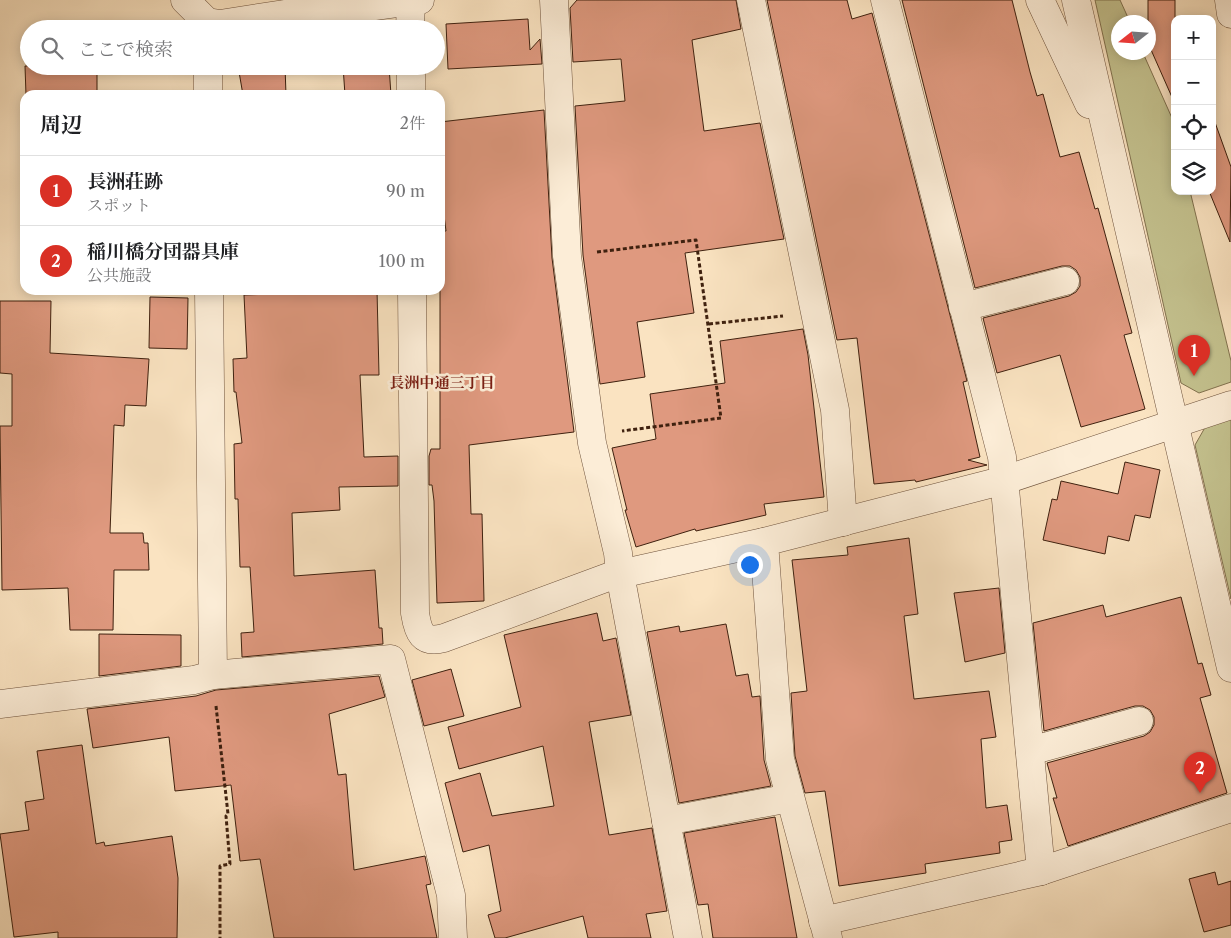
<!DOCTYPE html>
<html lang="ja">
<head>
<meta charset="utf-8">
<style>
	:root { --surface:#fff; --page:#f6f6f6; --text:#202124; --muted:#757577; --line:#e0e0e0; --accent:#d93025 }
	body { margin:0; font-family:"Libre Caslon Text","Noto Serif JP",serif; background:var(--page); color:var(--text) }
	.controls { position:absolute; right:15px; top:15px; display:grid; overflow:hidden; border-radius:10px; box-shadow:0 2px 12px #0003 }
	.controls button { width:45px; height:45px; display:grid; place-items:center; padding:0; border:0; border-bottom:1px solid var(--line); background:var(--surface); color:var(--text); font:25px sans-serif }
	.compass { position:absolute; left:1111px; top:15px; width:45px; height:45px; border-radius:50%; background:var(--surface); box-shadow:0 2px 12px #0003; rotate:253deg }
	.you { position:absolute; left:749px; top:564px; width:18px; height:18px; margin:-12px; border:4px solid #fff; border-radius:50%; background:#1a73e8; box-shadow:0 0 0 8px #1a73e833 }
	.badge { display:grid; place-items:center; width:32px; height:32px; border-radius:50%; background:var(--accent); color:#fff; font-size:16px; font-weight:700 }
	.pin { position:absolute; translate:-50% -41px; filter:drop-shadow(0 1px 2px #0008) }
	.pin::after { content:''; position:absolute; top:26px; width:18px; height:15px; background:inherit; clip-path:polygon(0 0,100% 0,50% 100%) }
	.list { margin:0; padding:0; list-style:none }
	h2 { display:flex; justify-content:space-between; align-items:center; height:65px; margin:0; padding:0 20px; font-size:21px }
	h2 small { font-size:16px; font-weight:400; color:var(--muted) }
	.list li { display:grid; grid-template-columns:32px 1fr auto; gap:15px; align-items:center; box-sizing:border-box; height:70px; padding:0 20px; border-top:1px solid var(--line) }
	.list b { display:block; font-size:19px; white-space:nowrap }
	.list p { margin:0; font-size:16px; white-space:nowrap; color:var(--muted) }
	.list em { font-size:16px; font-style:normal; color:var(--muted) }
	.icon { flex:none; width:28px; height:28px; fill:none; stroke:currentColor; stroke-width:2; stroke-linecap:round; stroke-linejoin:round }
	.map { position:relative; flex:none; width:1231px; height:938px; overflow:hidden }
	.search { position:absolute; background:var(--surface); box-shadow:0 2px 12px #0003; left:20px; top:20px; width:425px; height:55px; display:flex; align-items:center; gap:12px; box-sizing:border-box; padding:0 18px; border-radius:28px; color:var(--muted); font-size:19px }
	.panel { position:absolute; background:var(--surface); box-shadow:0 2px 12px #0003; left:20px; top:90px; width:425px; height:205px; border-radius:15px }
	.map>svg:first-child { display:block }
</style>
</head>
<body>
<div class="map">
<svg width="1231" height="938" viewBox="0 0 1231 938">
	<rect width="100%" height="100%" fill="#fae3c1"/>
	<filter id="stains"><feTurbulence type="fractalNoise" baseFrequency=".004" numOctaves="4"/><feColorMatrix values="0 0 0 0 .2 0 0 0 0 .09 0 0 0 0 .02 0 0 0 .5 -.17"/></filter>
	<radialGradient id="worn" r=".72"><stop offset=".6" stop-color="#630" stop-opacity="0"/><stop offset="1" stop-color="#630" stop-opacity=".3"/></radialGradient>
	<g fill="#c4c28f" stroke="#82724f">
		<polygon points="1095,0 1120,0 1130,22 1118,22 1118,52 1143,53 1172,118 1175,128 1175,191 1190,191 1231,361 1231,382 1199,393 1181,383"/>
		<polygon points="1231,415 1231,599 1195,445 1207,424"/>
	</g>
	<g fill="#df997f" stroke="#3f210f">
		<polygon points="577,0 736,0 741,29 692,40 704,131 760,123 784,239 685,253 694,313 637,322 645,377 600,384 583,255 575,106 625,101 621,59 573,62 570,8"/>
		<polygon points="767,0 847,0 852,19 872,13 967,381 963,382 980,457 968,460 987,465 916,482 915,480 874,484 857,338 837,340"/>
		<polygon points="902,0 1012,0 1030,72 1037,96 1043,94 1060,157 1079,152 1095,209 1098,208 1132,333 1124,335 1145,409 1081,427 1060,355 997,373 983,318 1069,296 1076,292 1080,286 1080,277 1076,270 1070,266 1062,266 975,288"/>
		<polygon points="1148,0 1175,0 1175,104 1148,43 1148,30 1151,29 1148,23"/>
		<polygon points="528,19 530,50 540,39 542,64 448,69 446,24"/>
		<polygon points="25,66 97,66 97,95 26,95"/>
		<polygon points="238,66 285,66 286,95 243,95"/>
		<polygon points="343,66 389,66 391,95 345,95"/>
		<polygon points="544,110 552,258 574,432 469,445 471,514 482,514 484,601 437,603 434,501 432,485 429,485 429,456 431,449 440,449 440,231 446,231 440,184 440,122"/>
		<polygon points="1212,114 1231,167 1230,242 1209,191 1212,191"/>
		<polygon points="329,290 377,290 379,375 360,375 364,457 398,456 398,486 339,487 340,510 292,513 294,576 375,570 379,628 382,628 383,644 242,657 241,633 254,632 250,567 240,567 238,499 235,499 234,444 242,443 236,392 234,392 233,359 247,358 244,295 330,292"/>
		<polygon points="150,297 188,298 187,349 149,348"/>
		<polygon points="0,301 51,301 50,353 149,359 146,406 125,405 124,426 114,425 110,533 143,533 144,543 148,543 149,570 114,570 113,630 70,630 68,588 2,590 0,426 12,426 12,374 0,373"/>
		<polygon points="803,329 808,355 824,497 764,504 766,515 696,531 695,529 636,547 625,510 627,510 612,448 656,439 650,394 725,383 720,341"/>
		<polygon points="1125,462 1160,470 1150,518 1135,515 1129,541 1108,536 1105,554 1043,540 1052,499 1057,500 1061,481 1118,494"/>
		<polygon points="909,538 918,614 904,616 914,699 989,691 996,737 981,739 986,808 1007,805 1012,840 999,842 1000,853 925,864 926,873 839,886 825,791 805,793 795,756 791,693 807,691 792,560 848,555 847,547"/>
		<polygon points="999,588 1005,653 965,662 954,593"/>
		<polygon points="1181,597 1198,664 1202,663 1211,695 1200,698 1227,793 1068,846 1053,798 1057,798 1047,763 1144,736 1150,732 1154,725 1154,717 1150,710 1143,706 1135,706 1044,731 1033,623 1103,605 1106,617"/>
		<polygon points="597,613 603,641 616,638 631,715 589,722 609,835 652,828 667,911 646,914 651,938 588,938 583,916 505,938 495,938 488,915 501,911 489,845 463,852 445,783 480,773 492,816 554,806 543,746 459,769 448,727 521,707 504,635"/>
		<polygon points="726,624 736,676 748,674 752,697 760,696 764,760 771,786 679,803 647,632 679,626 680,632"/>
		<polygon points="99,634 181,635 181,666 99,676"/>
		<polygon points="451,669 464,716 424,726 412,680"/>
		<polygon points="379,676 385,697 329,714 338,775 346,774 354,870 425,856 431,884 426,885 437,938 274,938 260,859 240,861 231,785 175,791 169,737 93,748 87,709 196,696 216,690"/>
		<polygon points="82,745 96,844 104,842 105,846 172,836 178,878 177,938 58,938 58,932 14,937 0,834 29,830 25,802 44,799 37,751"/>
		<polygon points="775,817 797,938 713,938 708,904 698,905 684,833"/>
		<polygon points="1215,872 1218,885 1231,881 1231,925 1204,932 1189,879"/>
	</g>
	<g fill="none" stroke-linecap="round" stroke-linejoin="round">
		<g stroke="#6e523c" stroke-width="29">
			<g id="street">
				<polyline points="185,0 207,22 220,24 324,8 325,13 420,0"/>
				<polyline points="554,0 567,256 592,443 618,553 620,574 688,938"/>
				<polyline points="751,0 835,410 843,522"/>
				<polyline points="885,0 1002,457 1041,871"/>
				<polyline points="1040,0 1089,104"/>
				<polyline points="1076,0 1231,668"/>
				<polyline points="1229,0 1231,14"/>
				<polyline points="410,29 411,1"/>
				<polyline points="208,66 208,95"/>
				<polyline points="411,66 411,95"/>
				<polyline points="209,290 213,675"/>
				<path d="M412,290L415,613C418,632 422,644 444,638L611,576L764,542"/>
				<polyline points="963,307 1065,281"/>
				<polyline points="0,704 194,680 213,675 391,659 451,895 453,938"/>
				<polyline points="1030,751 1139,721"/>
				<polyline points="666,821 790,798"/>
				<polyline points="823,921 1041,871 1231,808"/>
				<polyline points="828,938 780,759 764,542 1005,480 1231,405"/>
			</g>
		</g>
		<g stroke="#3f210f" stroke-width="3" stroke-dasharray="4 2.5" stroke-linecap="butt">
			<polyline points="597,252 696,240 721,418 622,431"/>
			<polyline points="709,324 783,316"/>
			<polyline points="216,706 228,814 226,816 230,864 220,866 220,938"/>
		</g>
		<use href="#street" stroke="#fcedd7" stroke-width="28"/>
	</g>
	<g text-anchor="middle" stroke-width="5" stroke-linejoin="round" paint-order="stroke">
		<g font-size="15" font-weight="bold" fill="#7a1f14" stroke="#fcedd7">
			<text x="442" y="388">長洲中通三丁目</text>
		</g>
	</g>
	<rect width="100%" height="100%" filter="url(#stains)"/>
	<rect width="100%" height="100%" fill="url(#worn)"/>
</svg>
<div class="controls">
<button>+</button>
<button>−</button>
<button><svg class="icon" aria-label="locate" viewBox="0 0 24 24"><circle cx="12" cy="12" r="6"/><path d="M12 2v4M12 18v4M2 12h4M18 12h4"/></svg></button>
<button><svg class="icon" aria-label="layers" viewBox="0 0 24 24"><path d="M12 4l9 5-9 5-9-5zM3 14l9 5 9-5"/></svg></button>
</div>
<svg class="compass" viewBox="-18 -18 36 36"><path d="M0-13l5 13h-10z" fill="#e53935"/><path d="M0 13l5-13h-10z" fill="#757577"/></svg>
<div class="you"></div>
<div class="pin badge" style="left:1194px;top:376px">1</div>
<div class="pin badge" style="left:1200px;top:793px">2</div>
<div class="search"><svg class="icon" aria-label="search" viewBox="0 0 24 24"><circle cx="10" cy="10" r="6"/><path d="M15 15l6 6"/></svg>ここで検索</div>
<section class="panel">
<h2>周辺<small>2件</small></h2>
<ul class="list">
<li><span class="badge">1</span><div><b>長洲荘跡</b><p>スポット</p></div><em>90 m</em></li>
<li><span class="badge">2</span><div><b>稲川橋分団器具庫</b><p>公共施設</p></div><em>100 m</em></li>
</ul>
</section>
</div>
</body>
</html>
